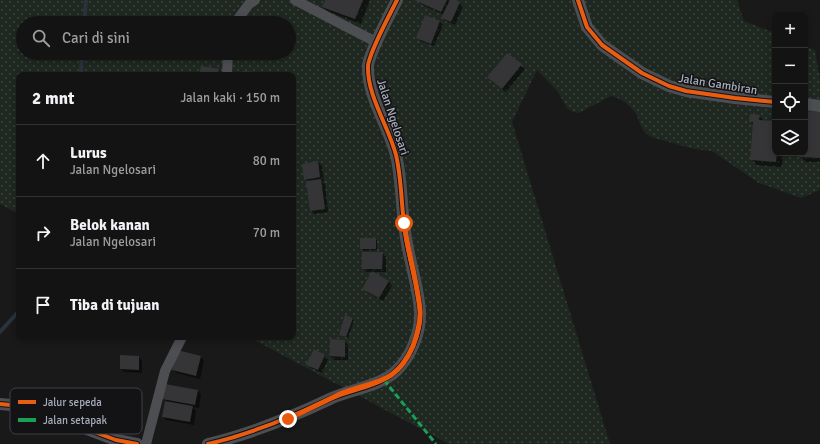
<!DOCTYPE html>
<html lang="id">
<head>
<meta charset="utf-8">
<style>
	:root { --surface:#131313; --page:#202021; --text:#f1f3f6; --muted:#9d9ea0; --line:#323233 }
	body { margin:0; font-family:Signika,sans-serif; background:var(--page); color:var(--text) }
	.controls { position:absolute; right:12px; top:12px; display:grid; overflow:hidden; border-radius:8px; box-shadow:0 2px 6px #0003 }
	.controls button { width:36px; height:36px; display:grid; place-items:center; padding:0; border:0; border-bottom:1px solid var(--line); background:var(--surface); color:var(--text); font:20px sans-serif }
	.stop { position:absolute; width:12px; height:12px; margin:-9px; border:3px solid #ea580c; border-radius:50%; background:#fff }
	.stop.end { background:#ea580c; border-color:#fff; box-shadow:0 1px 4px #0008 }
	.list { margin:0; padding:0; list-style:none }
	h2 { display:flex; justify-content:space-between; align-items:center; height:52px; margin:0; padding:0 16px; font-size:17px }
	h2 small { font-size:13px; font-weight:400; color:var(--muted) }
	.list li { display:grid; grid-template-columns:26px 1fr auto; gap:12px; align-items:center; box-sizing:border-box; height:72px; padding:0 16px; border-top:1px solid var(--line) }
	.list b { display:block; font-size:15px; white-space:nowrap }
	.list p { margin:0; font-size:13px; white-space:nowrap; color:var(--muted) }
	.list em { font-size:13px; font-style:normal; color:var(--muted) }
	.icon { flex:none; width:22px; height:22px; fill:none; stroke:currentColor; stroke-width:2; stroke-linecap:round; stroke-linejoin:round }
	.map { position:relative; flex:none; width:820px; height:444px; overflow:hidden }
	.search { position:absolute; background:var(--surface); box-shadow:0 2px 6px #0003; left:16px; top:16px; width:280px; height:44px; display:flex; align-items:center; gap:10px; box-sizing:border-box; padding:0 14px; border-radius:22px; color:var(--muted); font-size:15px }
	.panel { position:absolute; background:var(--surface); box-shadow:0 2px 6px #0003; left:16px; top:72px; width:280px; height:268px; border-radius:8px }
	.map>svg:first-child { display:block }
</style>
</head>
<body>
<div class="map">
<svg width="820" height="444" viewBox="0 0 820 444">
	<defs>
		<pattern id="grass-dots" width="8" height="8" patternUnits="userSpaceOnUse"><rect width="8" height="8" fill="#1e2720"/><path d="M2 2h.1M6 6h.1" fill="none" stroke="#3c443e" stroke-width="1.8" stroke-linecap="round"/></pattern>
	</defs>
	<rect width="100%" height="100%" fill="#191919"/>
	<path fill="url(#grass-dots)" fill-rule="evenodd" d="M0,0H737L744,21L775,33V153H805V46L815,50L820,79V190L801,198L759,183L712,151L694,149L651,137C643,132 641,127 638,118C633,107 623,99 611,96L579,113L573,112L567,108L558,92L537,70L512,122L610,444H449L249,337H293V75H19V214L0,204ZM23,23H289V53H23Z"/>
	<g fill="#0007">
		<polygon points="326,0 370,0 361,24 329,12 323,7"/>
		<polygon points="418,0 448,0 450,2 451,0 454,0 463,6 455,25 446,21 442,18 444,15 421,4"/>
		<polygon points="439,21 443,25 434,46 421,41 417,37"/>
		<polygon points="507,54 525,69 506,92 492,81"/>
		<polygon points="219,70 222,75 200,75"/>
		<polygon points="805,112 820,113 820,162 806,162 800,156 800,153 805,153"/>
		<polygon points="759,116 764,121 775,122 775,153 789,153 789,154 783,153 782,167 757,165 751,159 754,125 750,121"/>
		<polygon points="318,162 322,166 324,181 321,181 325,184 328,212 314,214 311,210 307,181 305,179"/>
		<polygon points="375,239 377,240 377,250 363,251 361,249"/>
		<polygon points="382,253 386,257 386,272 366,272 363,268"/>
		<polygon points="373,273 389,282 392,286 383,301 367,292 364,288"/>
		<polygon points="352,318 354,320 348,338 342,336 340,334"/>
		<polygon points="345,341 348,345 348,360 334,360 331,356"/>
		<polygon points="314,350 325,356 328,359 322,373 311,368 307,365"/>
		<polygon points="139,357 142,361 142,373 124,372 121,369"/>
		<polygon points="201,357 204,361 200,379 177,373 173,370"/>
		<polygon points="197,390 201,394 199,408 193,407 196,411 194,425 166,420 163,417 166,401 163,399"/>
	</g>
	<g fill="none" stroke-linecap="round" stroke-linejoin="round">
		<g stroke="#2a323c" stroke-width="4">
			<polyline points="84,23 86,0"/>
			<polyline points="81,75 82,53"/>
			<polyline points="0,332 19,311"/>
		</g>
	</g>
	<g fill="#353537">
		<polygon points="325,0 363,0 355,19 322,7"/>
		<polygon points="414,0 447,0 441,12"/>
		<polygon points="450,0 456,0 460,2 451,22 441,18"/>
		<polygon points="425,15 440,21 431,44 416,38"/>
		<polygon points="507,53 522,64 502,89 487,77"/>
		<polygon points="201,66 219,69 218,75 199,75"/>
		<polygon points="243,71 257,72 257,75 243,75"/>
		<polygon points="805,111 820,112 820,158 799,157 799,153 805,153"/>
		<polygon points="750,114 760,115 759,120 775,121 775,153 777,153 776,162 750,160 753,122 749,122"/>
		<polygon points="318,161 320,177 304,180 302,164"/>
		<polygon points="321,179 325,209 310,211 306,181"/>
		<rect x="360" y="238" width="16" height="11"/>
		<polygon points="362,252 383,252 382,269 362,269"/>
		<polygon points="372,271 389,281 379,298 362,289"/>
		<polygon points="345,315 353,318 346,337 339,335"/>
		<polygon points="330,339 345,340 345,357 330,356"/>
		<polygon points="314,349 325,355 318,370 306,365"/>
		<polygon points="177,350 201,356 196,376 172,370"/>
		<polygon points="120,355 139,356 139,370 120,369"/>
		<polygon points="165,384 198,390 195,405 162,399"/>
		<polygon points="165,401 193,406 190,422 162,417"/>
	</g>
	<g fill="none" stroke-linecap="round" stroke-linejoin="round">
		<g stroke="#4c4e52" stroke-width="10">
			<polyline points="295,0 376,42"/>
			<polyline points="235,23 249,4 255,0"/>
			<polyline points="227,75 228,53"/>
			<polyline points="146,444 165,371 182,337"/>
		</g>
		<g stroke="#4c4e52" stroke-width="12">
			<polyline points="578,0 587,27 602,45 642,73 669,86 686,91 735,98 775,102"/>
			<polyline points="805,104 820,106"/>
			<polyline points="0,404 21,406 44,412 92,431 116,440 137,444"/>
			<path d="M208,444C251,434 292,417 332,398C351,390 382,385 396,371C411,357 421,332 420,311C418,284 408,257 405,231C401,206 402,180 396,155C389,127 367,96 368,66C368,63 370,58 371,55C378,36 388,18 397,0"/>
		</g>
		<polyline stroke="#1a9f57" stroke-width="3" stroke-dasharray="6 3" stroke-linecap="butt" points="384,380 436,444"/>
		<g stroke="#131215" stroke-width="6">
			<g id="cycleway">
				<polyline points="578,0 587,27 602,45 642,73 669,86 686,91 735,98 775,102"/>
				<polyline points="0,404 21,406 44,412 92,431 116,440 137,444"/>
				<path d="M208,444C251,434 292,417 332,398C351,390 382,385 396,371C411,357 421,332 420,311C418,284 408,257 405,231C401,206 402,180 396,155C389,127 367,96 368,66C368,63 370,58 371,55C378,36 388,18 397,0"/>
			</g>
		</g>
		<use href="#cycleway" stroke="#e95d12" stroke-width="4"/>
	</g>
	<g fill="none" stroke-linecap="round" stroke-linejoin="round">
		<path stroke="#ea580c" stroke-width="5" d="M288,419C305,411 323,402 340,394C375,380 396,385 413,346C417,335 421,322 420,310C417,281 408,252 404,223"/>
	</g>
	<g text-anchor="middle" stroke-width="3" stroke-linejoin="round" paint-order="stroke">
		<g font-size="12" fill="#a8adbb" stroke="#131215">
			<text transform="translate(718 84) rotate(9)" y="4">Jalan Gambiran</text>
			<text transform="translate(393 117) rotate(72)" y="4">Jalan Ngelosari</text>
		</g>
	</g>
	<rect x="10" y="388" width="132" height="46" rx="6" fill="#131215" stroke="#404047" stroke-width="1"/>
	<rect x="18" y="400" width="18" height="4" fill="#e95d12"/>
	<rect x="18" y="418" width="18" height="4" fill="#1a9f57"/>
	<g font-size="11" fill="#a8adbb">
		<text x="43" y="406">Jalur sepeda</text>
		<text x="43" y="424">Jalan setapak</text>
	</g>
</svg>
<div class="controls">
<button>+</button>
<button>−</button>
<button><svg class="icon" aria-label="locate" viewBox="0 0 24 24"><circle cx="12" cy="12" r="6"/><path d="M12 2v4M12 18v4M2 12h4M18 12h4"/></svg></button>
<button><svg class="icon" aria-label="layers" viewBox="0 0 24 24"><path d="M12 4l9 5-9 5-9-5zM3 14l9 5 9-5"/></svg></button>
</div>
<div class="stop" style="left:404px;top:223px"></div>
<div class="stop end" style="left:288px;top:419px"></div>
<div class="search"><svg class="icon" aria-label="search" viewBox="0 0 24 24"><circle cx="10" cy="10" r="6"/><path d="M15 15l6 6"/></svg>Cari di sini</div>
<section class="panel">
<h2>2 mnt<small>Jalan kaki · 150 m</small></h2>
<ul class="list">
<li><svg class="icon" aria-label="ahead" viewBox="0 0 24 24"><path d="M12 20V5M6 11l6-6 6 6"/></svg><div><b>Lurus</b><p>Jalan Ngelosari</p></div><em>80 m</em></li>
<li><svg class="icon" aria-label="right" viewBox="0 0 24 24"><path d="M7 20v-9h11M14 6l5 5-5 5"/></svg><div><b>Belok kanan</b><p>Jalan Ngelosari</p></div><em>70 m</em></li>
<li><svg class="icon" aria-label="arrive" viewBox="0 0 24 24"><path d="M6 21V4h12l-3 4 3 4H6"/></svg><div><b>Tiba di tujuan</b></div></li>
</ul>
</section>
</div>
</body>
</html>
